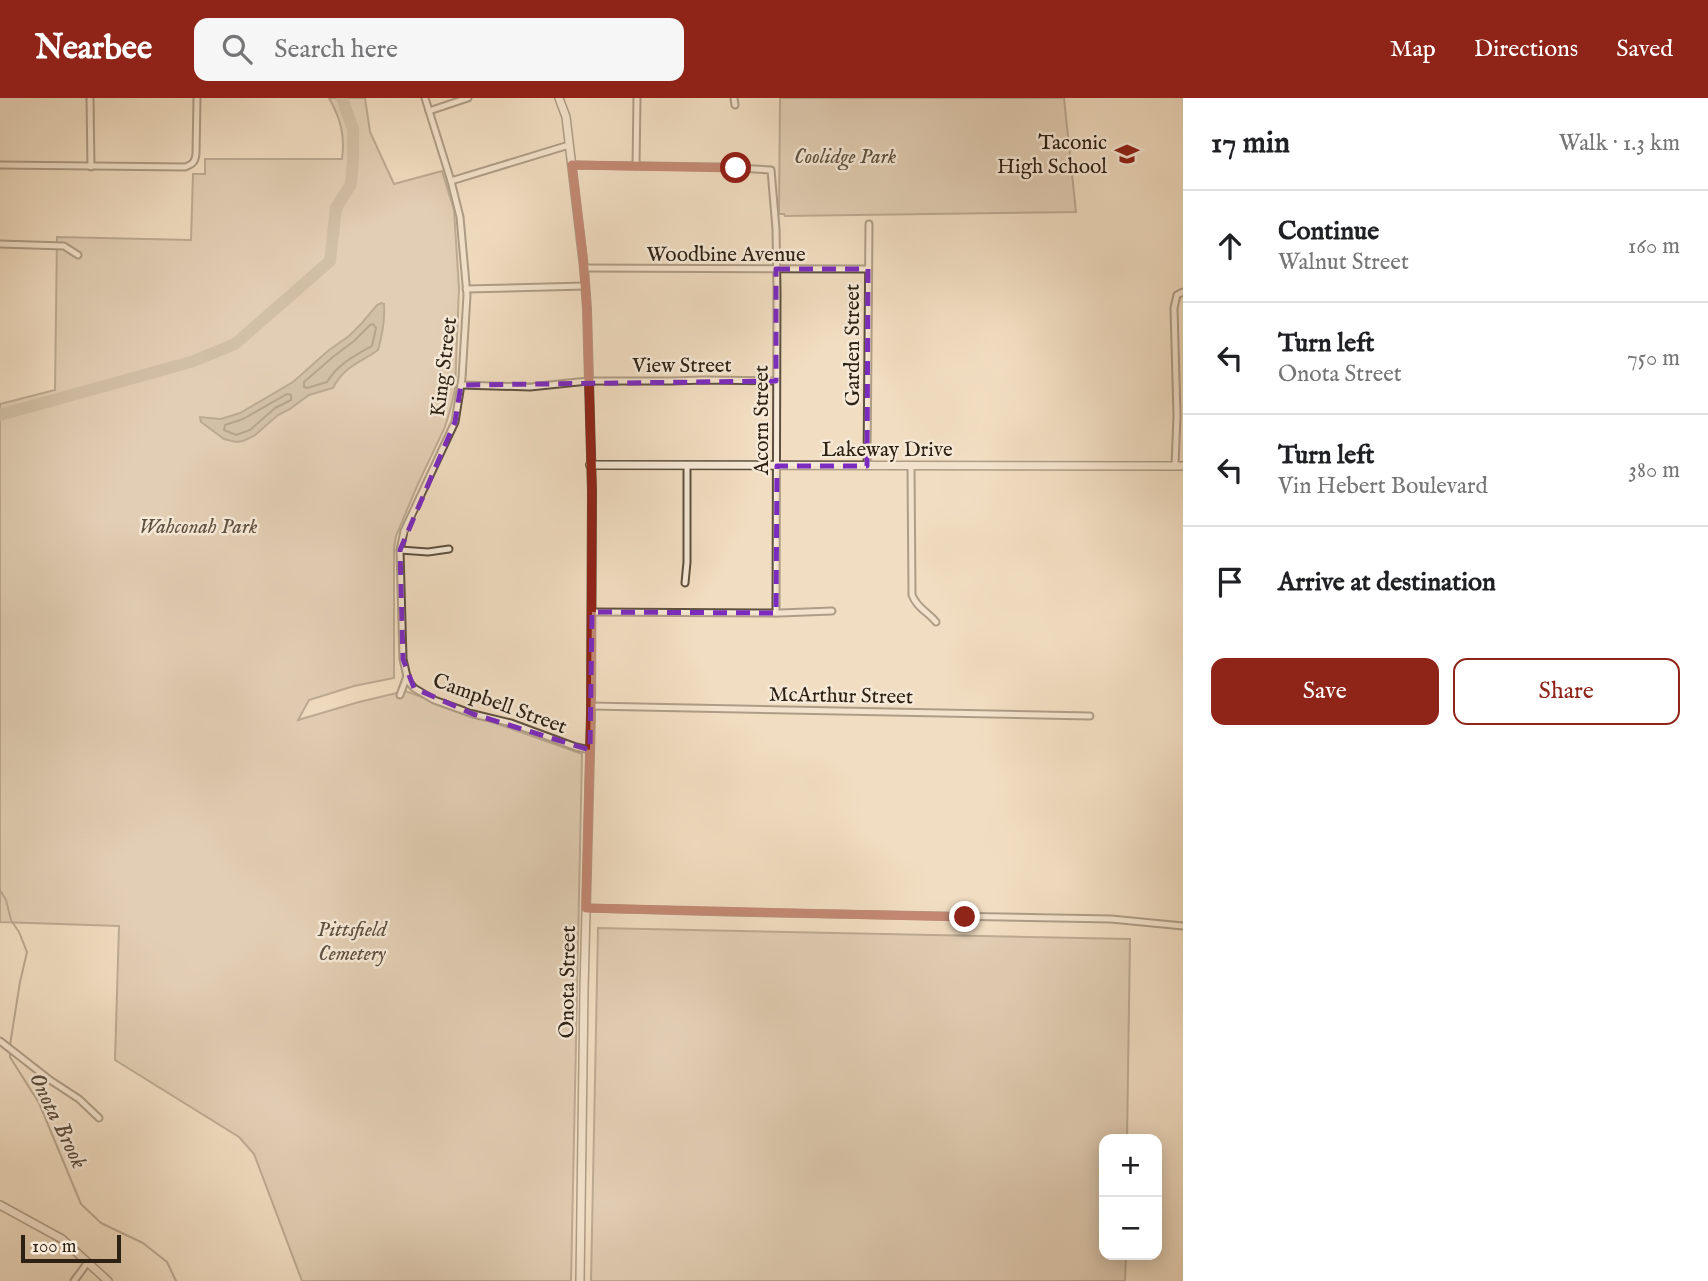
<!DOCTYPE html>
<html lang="en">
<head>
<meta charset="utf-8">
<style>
	:root { --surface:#fff; --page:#f6f6f6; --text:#202124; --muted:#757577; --line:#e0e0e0; --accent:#8f2418 }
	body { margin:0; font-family:"IM FELL English",serif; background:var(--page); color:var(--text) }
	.controls { position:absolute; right:21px; bottom:21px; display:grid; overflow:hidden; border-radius:14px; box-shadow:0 4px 18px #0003 }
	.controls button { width:63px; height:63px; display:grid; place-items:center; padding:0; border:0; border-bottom:2px solid var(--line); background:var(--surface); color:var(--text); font:35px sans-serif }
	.scale { position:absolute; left:21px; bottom:18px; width:100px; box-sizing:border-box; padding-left:7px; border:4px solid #2d2114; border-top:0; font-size:19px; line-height:24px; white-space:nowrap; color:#2d2114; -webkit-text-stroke:5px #f6e9d7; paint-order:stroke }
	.stop { position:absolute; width:21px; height:21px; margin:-16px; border:5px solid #8f2418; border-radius:50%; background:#fff }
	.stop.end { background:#8f2418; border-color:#fff; box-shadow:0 2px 7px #0008 }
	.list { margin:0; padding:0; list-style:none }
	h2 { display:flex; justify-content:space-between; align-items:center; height:91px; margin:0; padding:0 28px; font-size:30px }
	h2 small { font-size:23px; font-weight:400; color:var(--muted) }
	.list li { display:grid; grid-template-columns:46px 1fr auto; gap:21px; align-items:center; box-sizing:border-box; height:112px; padding:0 28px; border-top:2px solid var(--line) }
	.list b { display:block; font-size:26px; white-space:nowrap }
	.list p { margin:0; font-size:23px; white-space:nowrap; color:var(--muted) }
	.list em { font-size:23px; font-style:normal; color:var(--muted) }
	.actions { display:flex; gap:14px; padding:21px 28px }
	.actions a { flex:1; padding:16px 0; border:2px solid var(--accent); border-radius:14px; text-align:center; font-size:24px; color:var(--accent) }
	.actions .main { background:var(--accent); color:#fff }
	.icon { flex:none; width:38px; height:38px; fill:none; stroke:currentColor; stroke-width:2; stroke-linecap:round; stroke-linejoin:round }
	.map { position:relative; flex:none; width:1183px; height:1183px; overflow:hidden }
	header { display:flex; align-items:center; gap:42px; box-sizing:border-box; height:98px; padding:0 35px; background:var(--accent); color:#fff }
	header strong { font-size:33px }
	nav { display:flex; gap:38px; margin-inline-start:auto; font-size:24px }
	.search { width:490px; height:63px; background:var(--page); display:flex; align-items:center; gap:18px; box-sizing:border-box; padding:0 24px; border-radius:14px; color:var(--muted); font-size:26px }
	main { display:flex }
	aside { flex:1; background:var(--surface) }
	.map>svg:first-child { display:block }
</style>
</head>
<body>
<header>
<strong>Nearbee</strong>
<div class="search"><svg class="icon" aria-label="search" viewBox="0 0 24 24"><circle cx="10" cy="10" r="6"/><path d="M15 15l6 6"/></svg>Search here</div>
<nav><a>Map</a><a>Directions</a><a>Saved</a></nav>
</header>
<main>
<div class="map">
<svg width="1183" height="1183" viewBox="0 0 1183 1183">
	<rect width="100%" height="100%" fill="#f1ddc1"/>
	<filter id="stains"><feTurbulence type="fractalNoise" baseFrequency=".00286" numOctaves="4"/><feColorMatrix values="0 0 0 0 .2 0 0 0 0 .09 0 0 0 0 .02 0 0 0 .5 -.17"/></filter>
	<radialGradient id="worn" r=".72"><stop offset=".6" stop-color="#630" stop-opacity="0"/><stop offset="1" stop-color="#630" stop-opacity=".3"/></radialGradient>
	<g fill="#d0bda4" stroke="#7e6f5c" stroke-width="2">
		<path d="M329,0H365L370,34L394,86L442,73L454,112L459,190L455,291L451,309L445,329L418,386L396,438L394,450V580L354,588L309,602L298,622L359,604L405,593L582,656L571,1183H302L254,1056L239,1039L115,962L119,828L0,824V306L55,292L57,139L191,142L193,76H205V61H342C345,38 341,21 329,0Z"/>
		<polygon points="780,0 1064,0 1076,114 785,118 784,116 779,116"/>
		<polygon points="598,830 1130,841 1127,1041 1104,1041 1104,1157 1126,1157 1125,1183 591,1183"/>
	</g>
	<path fill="#ae9d86" stroke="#7a6b58" stroke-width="2" d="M381,205L384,206C385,221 382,238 378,252C360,265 344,268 333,290L309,297L290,311L278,317L254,338L243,343L236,344L224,341L201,324L200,319L221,321L240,315L293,284L329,252L349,238L362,225L377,207Z"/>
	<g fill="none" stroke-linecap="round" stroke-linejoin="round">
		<g stroke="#6e5f4d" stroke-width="2">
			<path d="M373,226L376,230L372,248C354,258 338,266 327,284L307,290L304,289V284L334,258L354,243L370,227Z"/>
			<polygon points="287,296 291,297 291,302 275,310 250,332 236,337 224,332 225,327 243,321"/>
		</g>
		<g stroke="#7a6b58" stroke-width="2">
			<polyline points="0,792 6,802 11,822 19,834 27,854 20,884 10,947"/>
			<polyline points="10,952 10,959 39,1005 81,1106 101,1125 143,1145 167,1164 176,1183"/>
		</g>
		<polyline stroke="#ae9d86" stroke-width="12" points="0,317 191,264 235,246 330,163 336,110 351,86 353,61 353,31 342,0"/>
		<g stroke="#5e503f" stroke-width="9">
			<g id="minor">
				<polyline points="90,0 91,69"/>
				<polyline points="425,0 451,83 460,119 467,197 462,280 455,324 404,433 400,452 403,561 408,583 414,590 434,602 473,616 511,625 576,649 590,652"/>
				<polyline points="734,0 735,7"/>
				<polyline points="429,13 468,0"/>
				<path d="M0,67L185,69C193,66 195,64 196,56L197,0"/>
				<polyline points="572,67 720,69 771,72 776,131 777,194 776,515"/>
				<polyline points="636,68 637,0"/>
				<polyline points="451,83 569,47"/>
				<polyline points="0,146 64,148 78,157"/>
				<polyline points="584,170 868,171"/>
				<polyline points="466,191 585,188"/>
				<polyline points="461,287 530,289 588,283 671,283 705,282 776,283"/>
				<polyline points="867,368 869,126"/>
				<path d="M911,368L912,497C917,510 928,514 936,524"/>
				<polyline points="1175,368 1177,318 1174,210 1177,197 1183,194"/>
				<polyline points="400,452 428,454 449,451"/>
				<polyline points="685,485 687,464 687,367"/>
				<polyline points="592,514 780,515 832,513"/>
				<polyline points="400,597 407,578"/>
				<polyline points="591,608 1090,618"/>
				<polyline points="586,810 727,814 1111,821 1183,828"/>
				<polyline points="0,943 50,982 79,1001 99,1020"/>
				<polyline points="74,1183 88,1164"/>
			</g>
		</g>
		<g stroke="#5e503f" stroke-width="10">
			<g id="tertiary">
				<polyline points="559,0 566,19 584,170 587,211 592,393 591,617 584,891 580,1183"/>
				<polyline points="590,367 1183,368"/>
				<polyline points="0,1107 62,1141 108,1183"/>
			</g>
		</g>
		<use href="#minor" stroke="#f6e9d7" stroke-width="5"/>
		<use href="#tertiary" stroke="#f6e9d7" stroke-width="7"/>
	</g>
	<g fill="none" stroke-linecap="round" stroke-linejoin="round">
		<polyline stroke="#8f2418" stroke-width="9" points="736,70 572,67 583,159 587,211 592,393 591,608 586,810 965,819"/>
	</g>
	<path d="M0 0H1183V1183H0ZM776,171H868L867,368H777L776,515L592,514L590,652L473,616L414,590L403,561L400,452L455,324L461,287L776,283Z" fill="#f1ddc1" fill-opacity=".55" fill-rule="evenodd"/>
	<path fill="none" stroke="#7b2cbf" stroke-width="5" stroke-dasharray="14 9" stroke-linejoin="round" d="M776,171H868L867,368H777L776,515L592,514L590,652L473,616L414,590L403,561L400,452L455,324L461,287L776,283Z"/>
	<defs>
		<g id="school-bare" transform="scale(1.89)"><path d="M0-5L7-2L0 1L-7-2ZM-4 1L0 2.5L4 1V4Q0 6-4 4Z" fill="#8f2418" stroke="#f6e9d7" stroke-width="2.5" paint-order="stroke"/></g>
	</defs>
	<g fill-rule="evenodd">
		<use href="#school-bare" x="1127" y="56"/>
	</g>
	<g text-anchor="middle" stroke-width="5" stroke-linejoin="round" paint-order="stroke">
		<g font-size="21" fill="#2d2114" stroke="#f6e9d7" text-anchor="end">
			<text x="1107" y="51">Taconic<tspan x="1107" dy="24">High School</tspan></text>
		</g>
		<g font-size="21" font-style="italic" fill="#5e503f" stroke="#f6e9d7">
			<text x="845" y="65">Coolidge Park</text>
			<text x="198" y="435">Wahconah Park</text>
			<text x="352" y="838">Pittsfield<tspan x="352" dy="24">Cemetery</tspan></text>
		</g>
		<g font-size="21" fill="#2d2114" stroke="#f6e9d7">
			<text x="726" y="163">Woodbine Avenue</text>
			<text transform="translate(852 247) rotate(-90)" y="7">Garden Street</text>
			<text x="682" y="274">View Street</text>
			<text transform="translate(443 269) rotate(-83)" y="7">King Street</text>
			<text transform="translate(761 322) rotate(-90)" y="7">Acorn Street</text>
			<text x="887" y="358">Lakeway Drive</text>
			<text transform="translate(841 597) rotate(1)" y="7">McArthur Street</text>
			<text transform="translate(500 605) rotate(20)" y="7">Campbell Street</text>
			<text transform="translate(567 884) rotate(-89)" y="7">Onota Street</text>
		</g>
		<g font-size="23" font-style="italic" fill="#5a4c3c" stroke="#f6e9d7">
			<text transform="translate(59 1022) rotate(64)" y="8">Onota Brook</text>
		</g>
	</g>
	<rect width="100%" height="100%" filter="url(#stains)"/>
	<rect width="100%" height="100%" fill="url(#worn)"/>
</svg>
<div class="controls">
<button>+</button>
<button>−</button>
</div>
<div class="scale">100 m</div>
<div class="stop" style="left:736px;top:70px"></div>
<div class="stop end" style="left:965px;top:819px"></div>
</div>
<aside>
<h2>17 min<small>Walk · 1.3 km</small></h2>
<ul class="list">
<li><svg class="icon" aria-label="ahead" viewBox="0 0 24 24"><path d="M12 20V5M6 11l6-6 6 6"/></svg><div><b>Continue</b><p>Walnut Street</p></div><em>160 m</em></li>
<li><svg class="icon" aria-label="left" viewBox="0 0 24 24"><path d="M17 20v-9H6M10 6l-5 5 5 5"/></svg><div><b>Turn left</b><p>Onota Street</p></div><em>750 m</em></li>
<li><svg class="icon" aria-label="left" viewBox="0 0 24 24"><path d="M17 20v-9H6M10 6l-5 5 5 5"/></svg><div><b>Turn left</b><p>Vin Hebert Boulevard</p></div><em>380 m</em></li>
<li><svg class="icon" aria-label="arrive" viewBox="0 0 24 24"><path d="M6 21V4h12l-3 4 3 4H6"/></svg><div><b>Arrive at destination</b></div></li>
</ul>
<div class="actions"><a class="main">Save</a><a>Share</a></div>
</aside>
</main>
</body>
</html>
